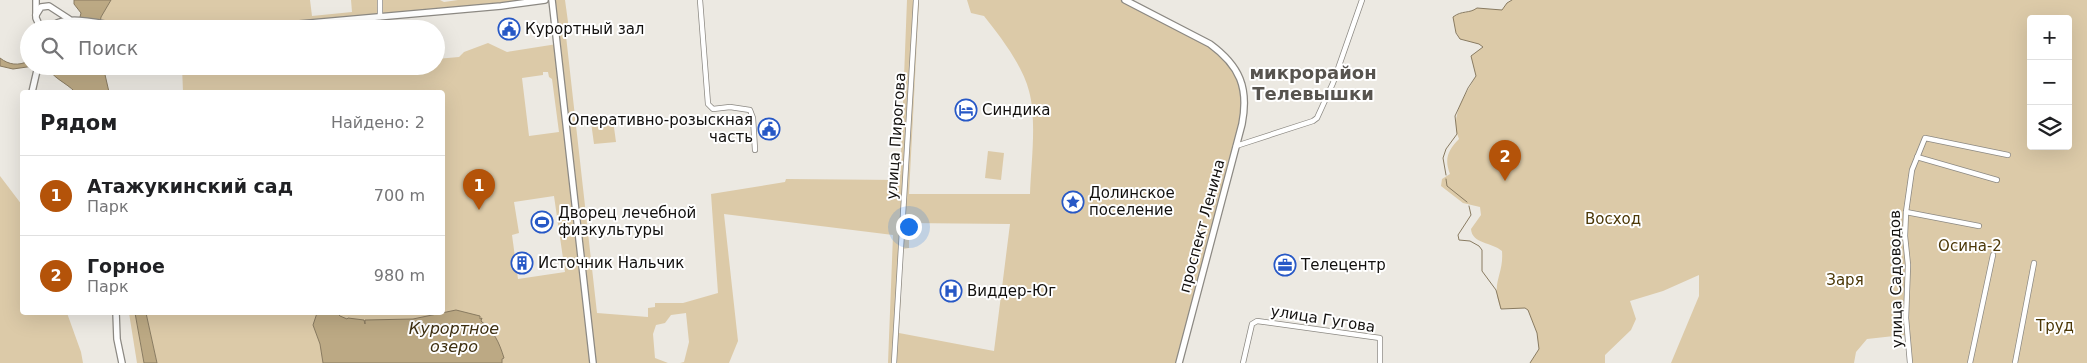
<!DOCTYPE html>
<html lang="ru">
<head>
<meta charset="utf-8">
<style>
	:root { --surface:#fff; --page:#f6f6f6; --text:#202124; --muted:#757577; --line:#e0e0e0; --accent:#b45309 }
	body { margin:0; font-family:"DejaVu Sans",sans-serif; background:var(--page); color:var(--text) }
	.controls { position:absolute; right:15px; top:15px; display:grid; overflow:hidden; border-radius:5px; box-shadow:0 5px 20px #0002 }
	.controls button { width:45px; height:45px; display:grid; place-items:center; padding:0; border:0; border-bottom:1px solid var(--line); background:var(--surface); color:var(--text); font:25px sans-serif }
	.you { position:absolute; left:908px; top:226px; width:18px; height:18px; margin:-12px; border:4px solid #fff; border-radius:50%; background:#1a73e8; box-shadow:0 0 0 8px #1a73e833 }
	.badge { display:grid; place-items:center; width:32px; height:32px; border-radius:50%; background:var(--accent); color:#fff; font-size:16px; font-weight:700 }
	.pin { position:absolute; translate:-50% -41px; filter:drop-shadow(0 1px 2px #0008) }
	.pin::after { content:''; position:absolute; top:26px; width:18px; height:15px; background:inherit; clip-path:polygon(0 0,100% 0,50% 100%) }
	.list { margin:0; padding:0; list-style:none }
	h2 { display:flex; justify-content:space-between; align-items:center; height:65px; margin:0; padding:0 20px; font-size:21px }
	h2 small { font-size:16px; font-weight:400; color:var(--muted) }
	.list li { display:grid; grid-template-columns:32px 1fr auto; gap:15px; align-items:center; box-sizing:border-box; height:80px; padding:0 20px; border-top:1px solid var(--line) }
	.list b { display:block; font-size:19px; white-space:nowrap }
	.list p { margin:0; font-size:16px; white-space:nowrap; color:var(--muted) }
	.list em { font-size:16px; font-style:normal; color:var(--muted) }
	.icon { flex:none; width:28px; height:28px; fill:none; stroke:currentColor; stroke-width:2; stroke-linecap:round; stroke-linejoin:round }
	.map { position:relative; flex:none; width:2087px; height:363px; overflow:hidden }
	.search { position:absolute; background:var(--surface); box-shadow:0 5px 20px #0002; left:20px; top:20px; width:425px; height:55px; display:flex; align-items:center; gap:12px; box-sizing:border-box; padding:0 18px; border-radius:28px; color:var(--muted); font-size:19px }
	.panel { position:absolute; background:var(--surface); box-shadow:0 5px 20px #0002; left:20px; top:90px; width:425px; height:225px; border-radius:5px }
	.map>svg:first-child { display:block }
</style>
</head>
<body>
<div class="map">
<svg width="2087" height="363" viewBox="0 0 2087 363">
	<rect width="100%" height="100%" fill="#ece9e2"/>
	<g fill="#dccaa8" fill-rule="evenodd">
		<polygon points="111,0 310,0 312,16 352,12 351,0 440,0 444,2 458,0 545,0 380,18 382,29 99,29 101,17"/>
		<path d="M552,0H565L568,22L566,36L597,313L648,317V308L655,307V303H683L718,293L711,194L785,182L786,179L900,180L907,0H919L909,194H1030C1031,164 1037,120 1029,91C1023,66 1000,36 984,16L971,13L967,0H1125L1210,44L1236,69L1245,101L1179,363H888L893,235L724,214L738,341L729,363H680L684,362L689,342L686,313L671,315L665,323L656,325L653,334L655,358L668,363H157L146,313L442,312V92H183L182,66H436V59L459,57L464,52L488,43L507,52L557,44ZM543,72H548L549,77L552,79L559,132L529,136L522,78L543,75ZM554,196L565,272L518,279L512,235L519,233L514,202ZM907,223L1010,224L994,351L899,333L903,249L909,248V240L904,238Z"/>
		<path d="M1512,0H2087V363H1910L1907,336L1903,335L1867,339L1856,352L1854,363H1671L1699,296V275L1663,291L1630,301L1636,319L1631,330L1605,355V363H1530L1539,349L1537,333L1528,310L1525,308L1501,309C1490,282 1504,276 1502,251C1492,242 1472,244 1471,229L1481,215L1480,207L1463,203L1441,186L1442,179L1450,174C1444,159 1448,150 1459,139C1449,116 1465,96 1476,76L1471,56L1483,47L1479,44L1460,39L1456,32L1453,17C1461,11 1469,14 1477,8L1502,10L1507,3ZM2031,19H2068V146H2031Z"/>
		<polygon points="613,120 616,142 594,144 591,122"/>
		<polygon points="988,151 1004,153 1001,180 985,178"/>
		<polygon points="0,176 22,205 22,312 67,313 81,352 83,363 0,363"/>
		<polygon points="129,313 135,313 144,363 137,363"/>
	</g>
	<g fill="#bca984" stroke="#897b61">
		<polygon points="74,0 111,0 101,17 99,29 77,29 81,13 74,4"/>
		<path d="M0,58C9,65 18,66 29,61V66H34L13,69L0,66Z"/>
		<path d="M47,66H68L73,69L76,66H103L109,92H75C67,83 52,78 47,66Z"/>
		<path d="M456,310L480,316V319L482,318L481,321C494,331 499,342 504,358L502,359V363H323L320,344L313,325L317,313H337L340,316L347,319L348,318L364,320L365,324V320L413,319Z"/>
		<polygon points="135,313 146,313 157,363 144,363"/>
	</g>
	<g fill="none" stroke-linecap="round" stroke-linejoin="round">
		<g stroke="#897b61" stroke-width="1">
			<path d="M1446,175L1443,158L1446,149L1457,134L1455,116L1468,88L1476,76L1471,56L1483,47L1479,44L1460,39L1456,33L1453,17C1462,10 1469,14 1477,8L1502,10L1507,3L1512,0"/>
			<polyline points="1446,179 1447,186 1467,202"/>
			<polyline points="1469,206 1471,215 1458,235 1459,240 1470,241 1479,246 1482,250 1482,271 1496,290 1501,309 1525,308 1528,310 1537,333 1539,349 1530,363"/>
		</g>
		<g stroke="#8c8983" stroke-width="6">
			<g id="minor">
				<polyline points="700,0 708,104 713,109 730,107 750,110 753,118 755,150"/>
				<polyline points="380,17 380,0"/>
				<polyline points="1236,146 1313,121 1317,118 1333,83 1362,0"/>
				<polyline points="1917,157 1997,180"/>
				<polyline points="1906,212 1979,226"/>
				<polyline points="894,363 916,0"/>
				<polyline points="1243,363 1252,324 1257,321 1380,338 1380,363"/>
				<polyline points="1910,363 1906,318 1908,265 1905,236 1906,212 1912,170 1925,138 2008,155"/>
				<polyline points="1970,363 1993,255"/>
				<polyline points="2015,363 2034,263"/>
			</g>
		</g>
		<g stroke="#8c8983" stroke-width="8">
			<g id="tertiary">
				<polyline points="36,0 36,18 41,29"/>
				<polyline points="552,0 593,363"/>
				<path d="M1125,0L1210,44C1240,66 1249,88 1242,124L1179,363"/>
				<polyline points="36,15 41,7 49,6 69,19"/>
				<path d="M50,29C60,11 113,26 131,29"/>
				<polyline points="243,29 501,6 545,0"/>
				<polyline points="32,92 38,66"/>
				<polyline points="116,312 117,339 122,363"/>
			</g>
		</g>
		<use href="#minor" stroke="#fff" stroke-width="4.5"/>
		<use href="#tertiary" stroke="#fff" stroke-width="5.5"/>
	</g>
	<defs>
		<g id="civic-ring" transform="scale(1.125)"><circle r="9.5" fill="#fff" stroke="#2758c6" stroke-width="1.5"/><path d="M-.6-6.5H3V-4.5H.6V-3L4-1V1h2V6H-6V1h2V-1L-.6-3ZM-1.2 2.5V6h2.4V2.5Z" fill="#2758c6"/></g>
		<g id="hotel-ring" transform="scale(1.125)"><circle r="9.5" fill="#fff" stroke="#2758c6" stroke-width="1.5"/><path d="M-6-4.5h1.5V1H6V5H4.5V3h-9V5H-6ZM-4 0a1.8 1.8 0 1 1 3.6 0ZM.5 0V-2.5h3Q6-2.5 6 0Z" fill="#2758c6"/></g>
		<g id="sight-ring" transform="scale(1.125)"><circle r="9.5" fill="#fff" stroke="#2758c6" stroke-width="1.5"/><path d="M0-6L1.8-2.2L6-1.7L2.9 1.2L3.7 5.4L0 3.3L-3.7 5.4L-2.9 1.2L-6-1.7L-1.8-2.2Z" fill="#2758c6"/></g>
		<g id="stadium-ring" transform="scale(1.125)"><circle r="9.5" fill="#fff" stroke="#2758c6" stroke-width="1.5"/><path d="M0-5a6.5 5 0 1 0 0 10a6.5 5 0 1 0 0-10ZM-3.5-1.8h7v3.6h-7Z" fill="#2758c6"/></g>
		<g id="building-ring" transform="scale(1.125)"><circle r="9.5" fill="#fff" stroke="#2758c6" stroke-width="1.5"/><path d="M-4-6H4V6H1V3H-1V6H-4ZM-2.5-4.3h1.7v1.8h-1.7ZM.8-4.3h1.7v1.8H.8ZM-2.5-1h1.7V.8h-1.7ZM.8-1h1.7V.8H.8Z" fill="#2758c6"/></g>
		<g id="office-ring" transform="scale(1.125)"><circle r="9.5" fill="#fff" stroke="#2758c6" stroke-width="1.5"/><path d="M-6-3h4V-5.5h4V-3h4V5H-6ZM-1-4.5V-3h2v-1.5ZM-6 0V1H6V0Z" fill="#2758c6"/></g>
		<g id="hospital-ring" transform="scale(1.125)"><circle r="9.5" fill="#fff" stroke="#2758c6" stroke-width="1.5"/><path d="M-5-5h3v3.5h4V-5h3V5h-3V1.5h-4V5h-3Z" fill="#2758c6"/></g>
	</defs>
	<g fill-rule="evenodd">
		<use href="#civic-ring" x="509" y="29"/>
		<use href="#hotel-ring" x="966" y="110"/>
		<use href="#civic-ring" x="769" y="129"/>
		<use href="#sight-ring" x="1073" y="202"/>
		<use href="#stadium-ring" x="542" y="222"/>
		<use href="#building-ring" x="522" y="263"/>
		<use href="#office-ring" x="1285" y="265"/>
		<use href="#hospital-ring" x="951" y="291"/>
	</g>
	<g text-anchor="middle" stroke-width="4" stroke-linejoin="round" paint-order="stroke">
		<g font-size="15" fill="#12100e" stroke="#fff" text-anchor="start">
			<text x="525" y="34">Курортный зал</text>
			<text x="982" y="115">Синдика</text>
			<text x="753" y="125" text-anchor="end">Оперативно-розыскная<tspan x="753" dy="17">часть</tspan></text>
			<text x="1089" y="198">Долинское<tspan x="1089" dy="17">поселение</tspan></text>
			<text x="558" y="218">Дворец лечебной<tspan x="558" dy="17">физкультуры</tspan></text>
			<text x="538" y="268">Источник Нальчик</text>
			<text x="1301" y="270">Телецентр</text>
			<text x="967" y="296">Виддер-Юг</text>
		</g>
		<g font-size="15" fill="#12100e" stroke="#fff">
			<text transform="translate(896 136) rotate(-86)" y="5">улица Пирогова</text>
			<text transform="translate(1202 226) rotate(-75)" y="5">проспект Ленина</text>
			<text transform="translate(1896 279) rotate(-91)" y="5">улица Садоводов</text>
			<text transform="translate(1323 319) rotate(9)" y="5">улица Гугова</text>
		</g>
		<g font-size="15" fill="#4b3706" stroke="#fff">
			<text x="1613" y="224">Восход</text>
			<text x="1970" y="251">Осина-2</text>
			<text x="1845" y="285">Заря</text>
			<text x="2055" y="331">Труд</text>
		</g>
		<g font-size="16" font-style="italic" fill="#3e2f10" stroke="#fff">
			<text x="454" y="334">Курортное<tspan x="454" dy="18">озеро</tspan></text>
		</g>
		<g font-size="18" font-weight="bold" fill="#57544f" stroke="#fff">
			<text x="1313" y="79">микрорайон<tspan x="1313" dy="21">Телевышки</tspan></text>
		</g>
	</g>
</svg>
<div class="controls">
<button>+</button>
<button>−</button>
<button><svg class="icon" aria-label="layers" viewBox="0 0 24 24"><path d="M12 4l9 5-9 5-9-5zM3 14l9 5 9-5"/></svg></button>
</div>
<div class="you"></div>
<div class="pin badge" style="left:479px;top:210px">1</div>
<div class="pin badge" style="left:1505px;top:181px">2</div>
<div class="search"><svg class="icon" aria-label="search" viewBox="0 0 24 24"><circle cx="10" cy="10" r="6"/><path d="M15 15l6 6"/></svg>Поиск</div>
<section class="panel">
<h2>Рядом<small>Найдено: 2</small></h2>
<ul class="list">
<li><span class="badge">1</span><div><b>Атажукинский сад</b><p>Парк</p></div><em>700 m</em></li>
<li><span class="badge">2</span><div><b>Горное</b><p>Парк</p></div><em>980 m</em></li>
</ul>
</section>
</div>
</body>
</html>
